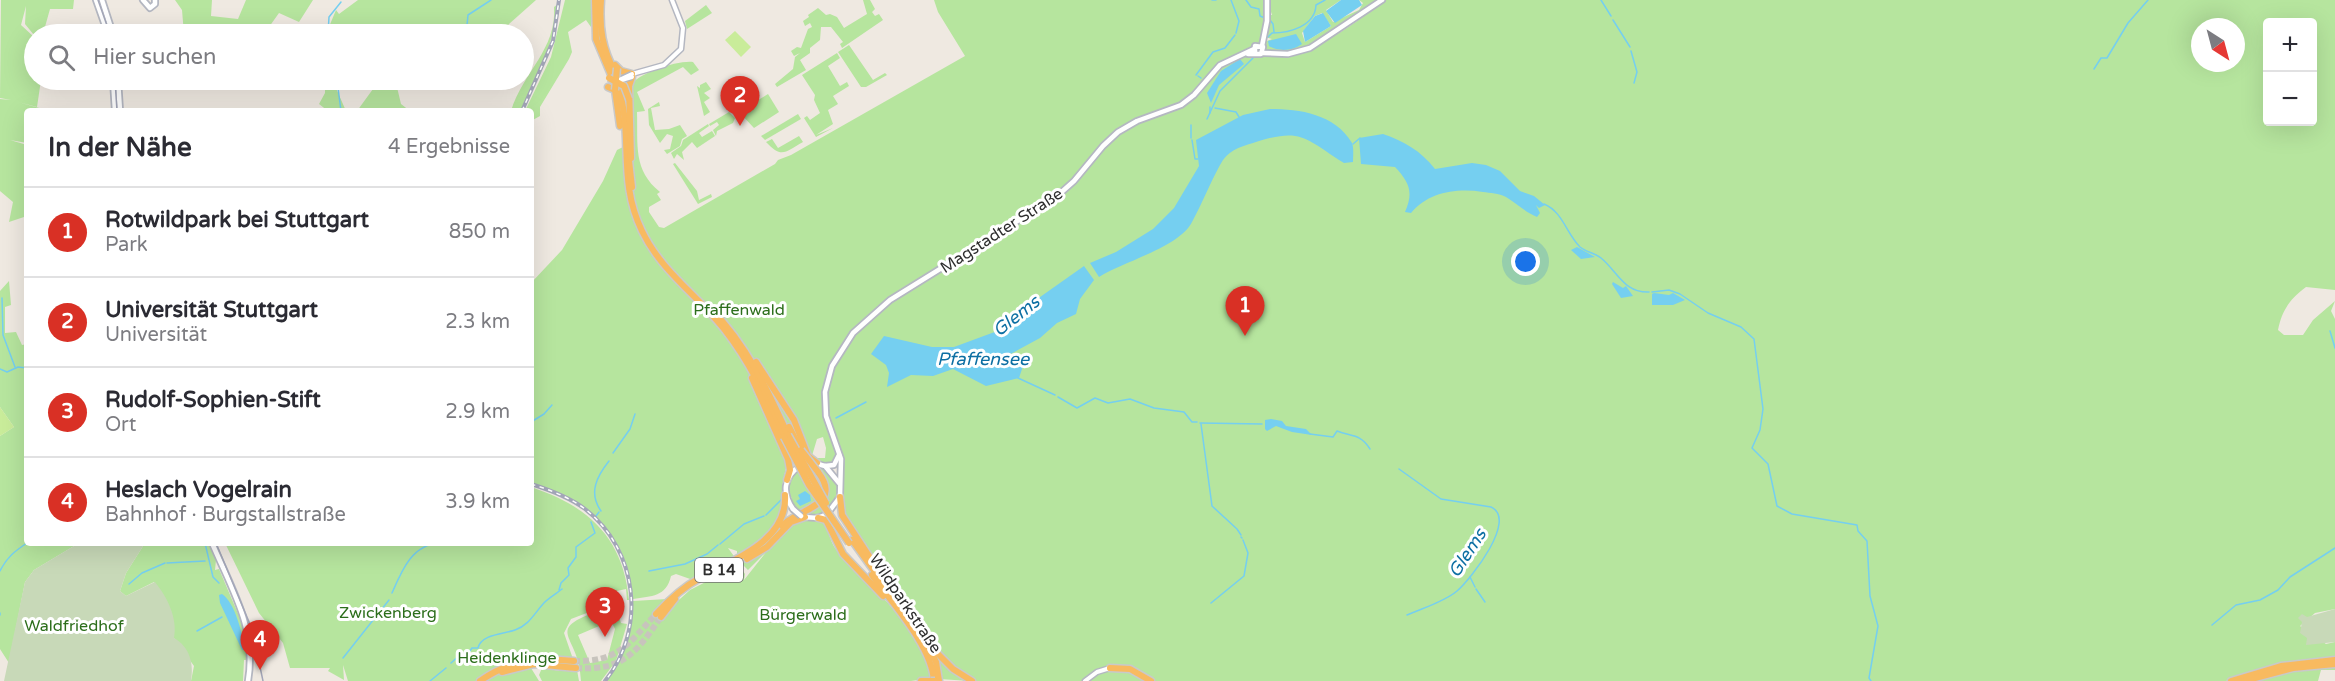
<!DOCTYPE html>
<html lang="de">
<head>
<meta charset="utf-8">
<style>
	:root { --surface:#fff; --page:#f2f2f3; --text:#2b2b33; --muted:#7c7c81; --line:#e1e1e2; --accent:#d93025 }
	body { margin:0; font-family:"Varela Round",sans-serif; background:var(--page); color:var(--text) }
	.controls { position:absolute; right:18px; top:18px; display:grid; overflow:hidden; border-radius:6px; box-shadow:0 6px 24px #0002 }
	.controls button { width:54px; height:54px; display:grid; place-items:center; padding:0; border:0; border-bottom:2px solid var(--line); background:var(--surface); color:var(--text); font:30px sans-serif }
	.compass { position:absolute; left:2191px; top:18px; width:54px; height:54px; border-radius:50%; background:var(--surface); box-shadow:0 6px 24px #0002; rotate:144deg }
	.you { position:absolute; left:1526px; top:262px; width:21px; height:21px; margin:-15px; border:4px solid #fff; border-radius:50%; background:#1a73e8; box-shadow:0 0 0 9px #1a73e833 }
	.badge { display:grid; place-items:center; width:39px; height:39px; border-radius:50%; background:var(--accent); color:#fff; font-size:20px; font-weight:700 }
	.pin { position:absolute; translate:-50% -50px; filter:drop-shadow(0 2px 3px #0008) }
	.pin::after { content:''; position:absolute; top:32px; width:21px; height:18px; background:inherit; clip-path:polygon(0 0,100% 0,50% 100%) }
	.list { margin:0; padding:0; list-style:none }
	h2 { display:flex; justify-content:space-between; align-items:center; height:78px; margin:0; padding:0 24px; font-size:26px }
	h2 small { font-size:20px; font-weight:400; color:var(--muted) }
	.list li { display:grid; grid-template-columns:39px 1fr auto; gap:18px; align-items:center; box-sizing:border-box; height:90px; padding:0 24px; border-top:2px solid var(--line) }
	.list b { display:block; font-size:22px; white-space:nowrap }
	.list p { margin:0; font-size:20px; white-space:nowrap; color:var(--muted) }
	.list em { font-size:20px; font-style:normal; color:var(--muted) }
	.icon { flex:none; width:33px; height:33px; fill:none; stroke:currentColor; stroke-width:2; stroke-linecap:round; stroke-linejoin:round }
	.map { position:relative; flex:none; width:2335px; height:681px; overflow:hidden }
	.search { position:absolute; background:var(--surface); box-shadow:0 6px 24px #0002; left:24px; top:24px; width:510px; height:66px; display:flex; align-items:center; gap:15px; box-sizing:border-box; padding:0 21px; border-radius:33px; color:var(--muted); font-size:22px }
	.panel { position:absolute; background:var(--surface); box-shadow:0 6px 24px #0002; left:24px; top:108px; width:510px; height:438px; border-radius:6px }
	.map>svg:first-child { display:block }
</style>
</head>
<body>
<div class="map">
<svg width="2335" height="681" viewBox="0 0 2335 681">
	<rect width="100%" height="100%" fill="#efe9e1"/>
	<g fill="#b6e59e" fill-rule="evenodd">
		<polygon points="1,0 74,0 73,9 50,9 43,34 34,35 25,24 26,6 21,25 34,37 34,80 41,80 37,107 18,102 50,111 27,111 27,143 10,140 27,145 27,216 9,222 13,202 0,191 0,99 11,100 0,98"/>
		<polygon points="175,0 212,0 211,16 238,19 246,0 313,0 299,22 279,13 264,34 249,30 246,34 184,34 182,10"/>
		<polygon points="358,0 536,0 509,24 501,34 326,34 336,10 339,14"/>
		<polygon points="565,0 592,0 591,27 586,20 568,32 572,52 569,59 540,107 540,116 531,121 531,111 525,111 551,57"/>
		<polygon points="863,0 870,0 875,9 872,12 875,16 879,14 883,20 842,48 840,44 843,42 831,27 821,27 820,40 810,48 810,53 800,60 806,70 777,87 775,84 793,69 795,57 800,53 794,56 791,51 797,47 801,48 808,29 812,27 810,23 805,26 803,21 809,17 808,15 818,8 826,15 830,14 837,17 844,28 867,14"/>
		<path d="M934,0H1265L1264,23L1260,40L1264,42L1272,39L1265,37L1269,15H1272L1271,12L1269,14L1270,0H1341L1326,10L1333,22L1359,10L1363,3L1359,0H1378C1348,21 1317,49 1280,52L1279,56C1313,54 1359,22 1384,0H2335V290L2306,287C2290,299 2282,310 2278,330L2284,335H2303L2313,320L2335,301L2331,311L2335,319V609L2315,613L2300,626L2326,644L2335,642V658L2275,666L2226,681H976L953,667L934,648L845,517C838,490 849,458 834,434L837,456L833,464H826L813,458H825L826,448L823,437L817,439L811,459L787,463L782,486L784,507L775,525L760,541L737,559V551L728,548L736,559L693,580L676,574L671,576C666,597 652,596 633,599C627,533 590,503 531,483V283L562,250L603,181L617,150L633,142L630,86C638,73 678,60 693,62L699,70L691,75L683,67L637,92L645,111L637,112C638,146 633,170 660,192L657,194L661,200L649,207V212L659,227L664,228L775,164L778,160L791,155L965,56L938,12ZM1322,13L1331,26L1305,42L1302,33L1315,16ZM2268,22H2312V122H2268ZM2200,27H2236V63H2200Z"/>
		<path d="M558,4C555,43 537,76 521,111H511C523,72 557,49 554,7Z"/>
		<polygon points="706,5 712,13 687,29 685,21"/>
		<polygon points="849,45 873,80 885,73 887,75 866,87 861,87 838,52"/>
		<polygon points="837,53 840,58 828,66 840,86 847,82 849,86 833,96 838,104 828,110 833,124 816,135 833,128 816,137 804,118 807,116 810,120 820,113 814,100 815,95 802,75"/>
		<polygon points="325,80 346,80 335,86 346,111 328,111 319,104 325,93"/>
		<polygon points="359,80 399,80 396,83 401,104 410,111 357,111 373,89"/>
		<polygon points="706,82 711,89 704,93 710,98 704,102 710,112 704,116 697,86 700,88 700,85"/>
		<polygon points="768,94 779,112 754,128 739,112"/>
		<polygon points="659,102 660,106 651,108 655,130 669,129 680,125 687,136 682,139 680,146 667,154 664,150 670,149 673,136 667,134 660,143 649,125 648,109"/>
		<polygon points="729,112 735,118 733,123 717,131 716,136 713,130 719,125 717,122 710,126 709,124"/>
		<polygon points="798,114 801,119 765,140 761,136"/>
		<polygon points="708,124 709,126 699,133 702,137 712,131 715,136 697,148 692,142 682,152 684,160 677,154 674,159 671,153 681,146 683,140"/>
		<path d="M799,136L803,142C785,152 782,159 766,142L772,139L778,148Z"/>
		<polygon points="675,163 697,191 699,200 711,194 712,197 698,204 673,164"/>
		<polygon points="9,281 11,305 5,307 5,333 16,332 22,345 27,344 27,543 79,543 34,570 25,582 9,663 0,649 0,436 14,427 0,407 0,291"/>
		<path d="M810,465L823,485L822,495L809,508L798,511L789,500L792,498L788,496C788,480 794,469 810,465Z"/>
		<path d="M815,465C851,476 842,519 804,515L820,505L827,492Z"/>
		<path d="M531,487C588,506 623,537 629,600H627L626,589L612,592L613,603L571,619L564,633L573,659L533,657L531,668L539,681H348L343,665L344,680L328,671L330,668H290L283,643L259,613L225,543H531Z"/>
		<path d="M800,520L824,522C828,530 830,540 835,548C848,569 870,584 887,602C907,625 923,650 932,678L911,681H606L626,645L633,601L667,599L672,601L671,607L690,590L739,565L745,574L744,580L767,551L748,570L742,564Z"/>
		<polygon points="145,543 208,543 216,560 215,570 219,569 245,630 249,660 244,660 243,681 191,681 194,666 174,638 154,582 126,596 120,591 126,573"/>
		<path d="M610,607L617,611L621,623L627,624L616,661L601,681H581C580,631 537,631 610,607ZM611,621L615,629L607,660L590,663L578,635Z"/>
		<polygon points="933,652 949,668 969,681 940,679"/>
		<polygon points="2335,666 2335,670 2321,670 2318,681 2251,681 2296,670"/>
		<polygon points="542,668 560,671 577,670 579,681 542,681 539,675"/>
	</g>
	<g fill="#c8d9b8">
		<polygon points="160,26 178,26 178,34 159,34"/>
		<path d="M79,543H145L126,573L120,591L126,596L155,582C167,597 178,618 174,638C190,647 194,664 191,681H4L25,582L34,570Z"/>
		<polygon points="2335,609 2335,642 2306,645 2307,638 2300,633 2302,622 2298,618 2302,614 2307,617"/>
	</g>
	<g fill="#c9ec9a">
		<polygon points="735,31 751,47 741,57 725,40"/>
		<polygon points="0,407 14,427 0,436"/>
	</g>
	<g fill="#75cff0">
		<polygon points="1341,0 1359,0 1362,5 1335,23 1326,11"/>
		<polygon points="1323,13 1331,26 1305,42 1303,31 1315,16"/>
		<path d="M1296,34L1302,44C1293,51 1278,52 1269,46L1268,41Z"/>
		<polygon points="1240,59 1244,64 1219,85 1211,103 1207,93 1221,71"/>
		<path d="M1270,109C1300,109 1335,114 1352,143C1354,148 1353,157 1353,162L1344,163C1304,138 1302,127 1253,143C1239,147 1227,151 1220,165C1210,183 1202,204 1192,222C1180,247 1122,262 1099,277L1090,263L1116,252L1153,229L1174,208L1199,166L1196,140L1243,115Z"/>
		<path d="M1383,134C1404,141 1421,151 1435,169L1472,163L1486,165L1500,171L1520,191L1534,196L1545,205L1539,208L1536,205L1540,213L1537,217C1524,211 1517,204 1506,197C1499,193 1490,193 1483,192C1456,188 1429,192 1411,213L1405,212C1414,192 1409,182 1395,167L1361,164L1359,138Z"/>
		<polygon points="1577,247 1595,257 1581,259 1571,250"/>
		<polygon points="1084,266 1094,280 1080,299 1076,314 1057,323 1040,338 1005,357 1007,363 1018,363 1023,366 1019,378 986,386 953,369 933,376 911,375 887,387 889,373 886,365 871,354 884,336 932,347 954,347 1000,330 1033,302"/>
		<polygon points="1613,282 1623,288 1626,286 1633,296 1621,298 1612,284"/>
		<polygon points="1654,293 1669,295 1673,293 1685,300 1673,305 1652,305 1652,294"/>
		<polygon points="1271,419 1282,421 1286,426 1306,429 1312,435 1292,432 1276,426 1267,431 1265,429 1265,420"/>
		<polygon points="805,491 810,495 811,501 800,506 796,501 800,499 798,495"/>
		<path d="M222,594C236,604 241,632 246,649L242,650L220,603L219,595Z"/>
	</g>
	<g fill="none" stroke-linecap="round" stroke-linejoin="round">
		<g stroke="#75cff0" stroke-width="1.5">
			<polyline points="1212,0 1216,0"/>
			<polyline points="1231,0 1239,21 1236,33"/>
			<polyline points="1246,0 1251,7 1259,9 1260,16 1265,18"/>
			<polyline points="1601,0 1611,16"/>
			<polyline points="1270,20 1273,24 1274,32"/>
			<polyline points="1613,20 1630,47"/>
			<polyline points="328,34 329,17 341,2"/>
			<polyline points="460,34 460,30 467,25 468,15 491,0"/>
			<path d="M1268,37L1272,33C1290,33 1315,26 1316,5L1325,0"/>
			<polyline points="1631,51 1637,72 1634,83"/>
			<polyline points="2094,69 2101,58 2107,58 2128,23 2148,0"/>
			<polyline points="1196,75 1213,52 1225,48 1235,35"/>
			<polyline points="1198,76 1201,78"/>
			<polyline points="333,80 338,88 341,111"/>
			<polyline points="369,80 373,88"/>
			<polyline points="1210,107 1210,113"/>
			<polyline points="1215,108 1236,112 1239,117"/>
			<polyline points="1207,119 1220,91 1253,58"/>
			<polyline points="1191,125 1191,138"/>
			<polyline points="1192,140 1195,159 1198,159"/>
			<polyline points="1353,144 1360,138"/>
			<path d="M1544,204C1563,212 1566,233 1580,247C1586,252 1595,253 1601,258C1618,272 1624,293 1649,292"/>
			<polyline points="1652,292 1669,290 1680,294 1708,313 1741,327 1754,339 1763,409 1760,430 1752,448 1768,464 1777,506 1792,514 1857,525 1858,531 1867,541 1870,596 1878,626 1869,678 1871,681"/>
			<polyline points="2,298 3,335 15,367"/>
			<polyline points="2330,331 2335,348"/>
			<polyline points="0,369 7,372 18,367 27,368"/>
			<polyline points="1018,378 1055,395"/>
			<polyline points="1058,397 1077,408 1095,398 1108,403 1130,399 1154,408 1184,412 1192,422 1197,422"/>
			<polyline points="836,418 866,402"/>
			<polyline points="531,422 544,414 552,405"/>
			<polyline points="1200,423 1262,424"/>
			<polyline points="1201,424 1212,506 1237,529 1241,535"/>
			<path d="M1310,434L1333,437L1337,431C1351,437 1360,433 1370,449"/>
			<polyline points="613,453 630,429 635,414"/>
			<path d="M1399,469L1441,499L1491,507C1518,519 1471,579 1457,591C1444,602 1423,608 1407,615"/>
			<path d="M601,511C588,493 597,476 609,461"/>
			<polyline points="766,515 781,500"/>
			<polyline points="596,516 599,512"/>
			<polyline points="1241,537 1242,538"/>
			<polyline points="205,543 213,577 219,583"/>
			<polyline points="720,544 744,524 764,516"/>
			<polyline points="167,563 205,561"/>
			<path d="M0,571C7,557 15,551 27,543"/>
			<polyline points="649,571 685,564 707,554 718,545"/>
			<polyline points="1470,577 1475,587"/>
			<polyline points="129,584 142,573 165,563"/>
			<polyline points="1476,589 1485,602"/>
			<polyline points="559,590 561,583 569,575 568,568 576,557 576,547 595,533 591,522"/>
			<path d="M392,593C402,570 412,545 439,543"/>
			<polyline points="1211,603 1244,576 1248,553 1243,540"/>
			<polyline points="0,613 0,615"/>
			<polyline points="2212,625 2236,605 2260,600 2278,590 2290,577 2335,548"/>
			<polyline points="197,631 222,617"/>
			<polyline points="343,658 389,600"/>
			<path d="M451,663L460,655H467L472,648H478C481,634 504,634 515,630C529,625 534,614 543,604C547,599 556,594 562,589"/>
			<polyline points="430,681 446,668"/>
		</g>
		<g stroke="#c8c4bd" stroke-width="6" stroke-dasharray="6 3" stroke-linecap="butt">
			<path d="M574,661C619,662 628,644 656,614"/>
			<path d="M576,668C623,671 636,653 661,617"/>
		</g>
		<g stroke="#b4b7c1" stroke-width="7">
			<g id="tertiary">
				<polyline points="632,74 664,65 681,49 683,28 672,0"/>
				<polyline points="1085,681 1097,672 1110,668"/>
			</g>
		</g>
		<g stroke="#b4b7c1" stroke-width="8">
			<g id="secondary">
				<polyline points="96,0 108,34"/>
				<polyline points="102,0 113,34"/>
				<polyline points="143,0 150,8 155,4 155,0"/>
				<polyline points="1262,46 1267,21 1267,0"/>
				<polyline points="1263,53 1288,54 1310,48 1382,0"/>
				<polyline points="1248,54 1261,54 1263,47 1255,46 1255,53"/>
				<polyline points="113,80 115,111"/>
				<polyline points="118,80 120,111"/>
				<polyline points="814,463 825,466 839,483"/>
				<polyline points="825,466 834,465 839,455"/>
				<path d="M793,509C782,493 783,477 800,466"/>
				<polyline points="804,517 818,518 827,514 840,497 841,459 826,416 825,392 832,366 853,333 890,300 1056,197 1074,181 1103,146 1118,132 1137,121 1181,105 1194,95 1220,65 1254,49"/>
				<path d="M212,543C232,590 257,629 248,681"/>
			</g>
		</g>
		<g stroke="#c9c9c9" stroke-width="9">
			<g id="trunk">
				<polyline points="595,0 596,39 612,77"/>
				<path d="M601,0C599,28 602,49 616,74"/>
				<polyline points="615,65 621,71 632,74"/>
				<polyline points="608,87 615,90 620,126"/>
				<path d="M618,87C634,135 617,180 642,231C661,271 697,295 724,329C750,362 767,399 784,437"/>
				<polyline points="628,152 632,187"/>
				<polyline points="631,158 629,86 632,77"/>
				<path d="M711,309C747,345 767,389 788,435"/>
				<polyline points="756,362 794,420 808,456 817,463"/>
				<polyline points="752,378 788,459 790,470 787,480"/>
				<polyline points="789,427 801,450"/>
				<polyline points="840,497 842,515 884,579"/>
				<polyline points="818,518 826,520 843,554 883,596"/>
				<path d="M782,526C797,509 844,506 818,472"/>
				<polyline points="852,540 927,644 936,662 939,681"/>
				<polyline points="747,559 767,547 791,522 805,517"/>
				<path d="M872,575C892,603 932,646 934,681"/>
				<path d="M656,614C669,600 683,587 700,578C733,560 788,541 785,495"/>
				<polyline points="661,617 675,599"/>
				<polyline points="933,649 953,669 972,681"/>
				<polyline points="1110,668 1130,669 1151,681"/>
				<polyline points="502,672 534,664 576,668"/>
				<path d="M480,681C511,659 538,658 574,661"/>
				<polyline points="921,681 931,681"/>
				<polyline points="2231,681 2281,666 2335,660"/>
				<polyline points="2244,681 2293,668 2335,664"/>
			</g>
		</g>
		<use href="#tertiary" stroke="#fff" stroke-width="4"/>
		<use href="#secondary" stroke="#fff" stroke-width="4.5"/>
		<use href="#trunk" stroke="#f8ba60" stroke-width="6"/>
		<g stroke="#a3a6b8" stroke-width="1.5">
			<polyline points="98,0 110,34"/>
			<polyline points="115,80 117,111"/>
			<polyline points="216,543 252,629 263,681"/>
		</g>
		<g stroke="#a3a6b8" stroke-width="4">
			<g id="rail">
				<polyline points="522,111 553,41 559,0"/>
				<path d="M531,484C550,490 569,497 585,509C638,550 647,629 605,681"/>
			</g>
		</g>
		<use href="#rail" stroke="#fff" stroke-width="1.5" stroke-dasharray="4.5" stroke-linecap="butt"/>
		<g stroke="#b4b7c1" stroke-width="7" stroke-linecap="butt">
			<g id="tertiary-bridge">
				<polyline points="617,81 632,74"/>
				<polyline points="618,81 632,77"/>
			</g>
		</g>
		<g stroke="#b4b7c1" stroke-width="8" stroke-linecap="butt">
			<polyline id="secondary-bridge" points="793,509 801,516"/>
		</g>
		<g stroke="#c9c9c9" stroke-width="9" stroke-linecap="butt">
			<g id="trunk-bridge">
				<polyline points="609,78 624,86 629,99"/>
				<polyline points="615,90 617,68"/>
				<polyline points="788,435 826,503"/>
				<polyline points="784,437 809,485 849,543"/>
				<polyline points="801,450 818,472"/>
				<polyline points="931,681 935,681"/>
			</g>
		</g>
		<use href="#tertiary-bridge" stroke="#fff" stroke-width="4"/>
		<use href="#secondary-bridge" stroke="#fff" stroke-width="4.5"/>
		<use href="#trunk-bridge" stroke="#f8ba60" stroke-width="6"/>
	</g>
	<g text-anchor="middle" stroke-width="6" stroke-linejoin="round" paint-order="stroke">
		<rect fill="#fff" stroke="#6d6d6d" stroke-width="1.5" x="695" y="558" width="48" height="24" rx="4.5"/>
		<g font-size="15" font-weight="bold" fill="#2e2e2e">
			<text x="719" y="575">B 14</text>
		</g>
		<g font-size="16" fill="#2e2e2e" stroke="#fff">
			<text transform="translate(1001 230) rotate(-33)" y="6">Magstadter Straße</text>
			<text transform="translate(906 603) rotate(56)" y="6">Wildparkstraße</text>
		</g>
		<g font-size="16" fill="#2c6e1b" stroke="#fff">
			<text x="739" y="315">Pfaffenwald</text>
			<text x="388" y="618">Zwickenberg</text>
			<text x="803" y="620">Bürgerwald</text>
			<text x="74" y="631">Waldfriedhof</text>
			<text x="507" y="663">Heidenklinge</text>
		</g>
		<g font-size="18" font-style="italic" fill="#0d6fa3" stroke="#fff">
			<text transform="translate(1016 316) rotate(-38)" y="6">Glems</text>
			<text x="983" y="365">Pfaffensee</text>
			<text transform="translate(1467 553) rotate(-57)" y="6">Glems</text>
		</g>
	</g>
</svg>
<div class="controls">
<button>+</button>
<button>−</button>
</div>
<svg class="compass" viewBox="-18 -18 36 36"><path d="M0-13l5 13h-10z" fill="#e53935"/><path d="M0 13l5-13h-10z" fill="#7c7c81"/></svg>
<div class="you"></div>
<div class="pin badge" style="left:1245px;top:336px">1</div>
<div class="pin badge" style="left:740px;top:126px">2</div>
<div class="pin badge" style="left:605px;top:637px">3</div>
<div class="pin badge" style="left:260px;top:670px">4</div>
<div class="search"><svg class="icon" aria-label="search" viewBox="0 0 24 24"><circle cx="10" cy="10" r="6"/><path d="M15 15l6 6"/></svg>Hier suchen</div>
<section class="panel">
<h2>In der Nähe<small>4 Ergebnisse</small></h2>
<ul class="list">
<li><span class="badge">1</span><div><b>Rotwildpark bei Stuttgart</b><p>Park</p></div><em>850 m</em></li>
<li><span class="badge">2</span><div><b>Universität Stuttgart</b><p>Universität</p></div><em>2.3 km</em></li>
<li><span class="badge">3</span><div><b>Rudolf-Sophien-Stift</b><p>Ort</p></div><em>2.9 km</em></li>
<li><span class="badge">4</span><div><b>Heslach Vogelrain</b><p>Bahnhof · Burgstallstraße</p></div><em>3.9 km</em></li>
</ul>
</section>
</div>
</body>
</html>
